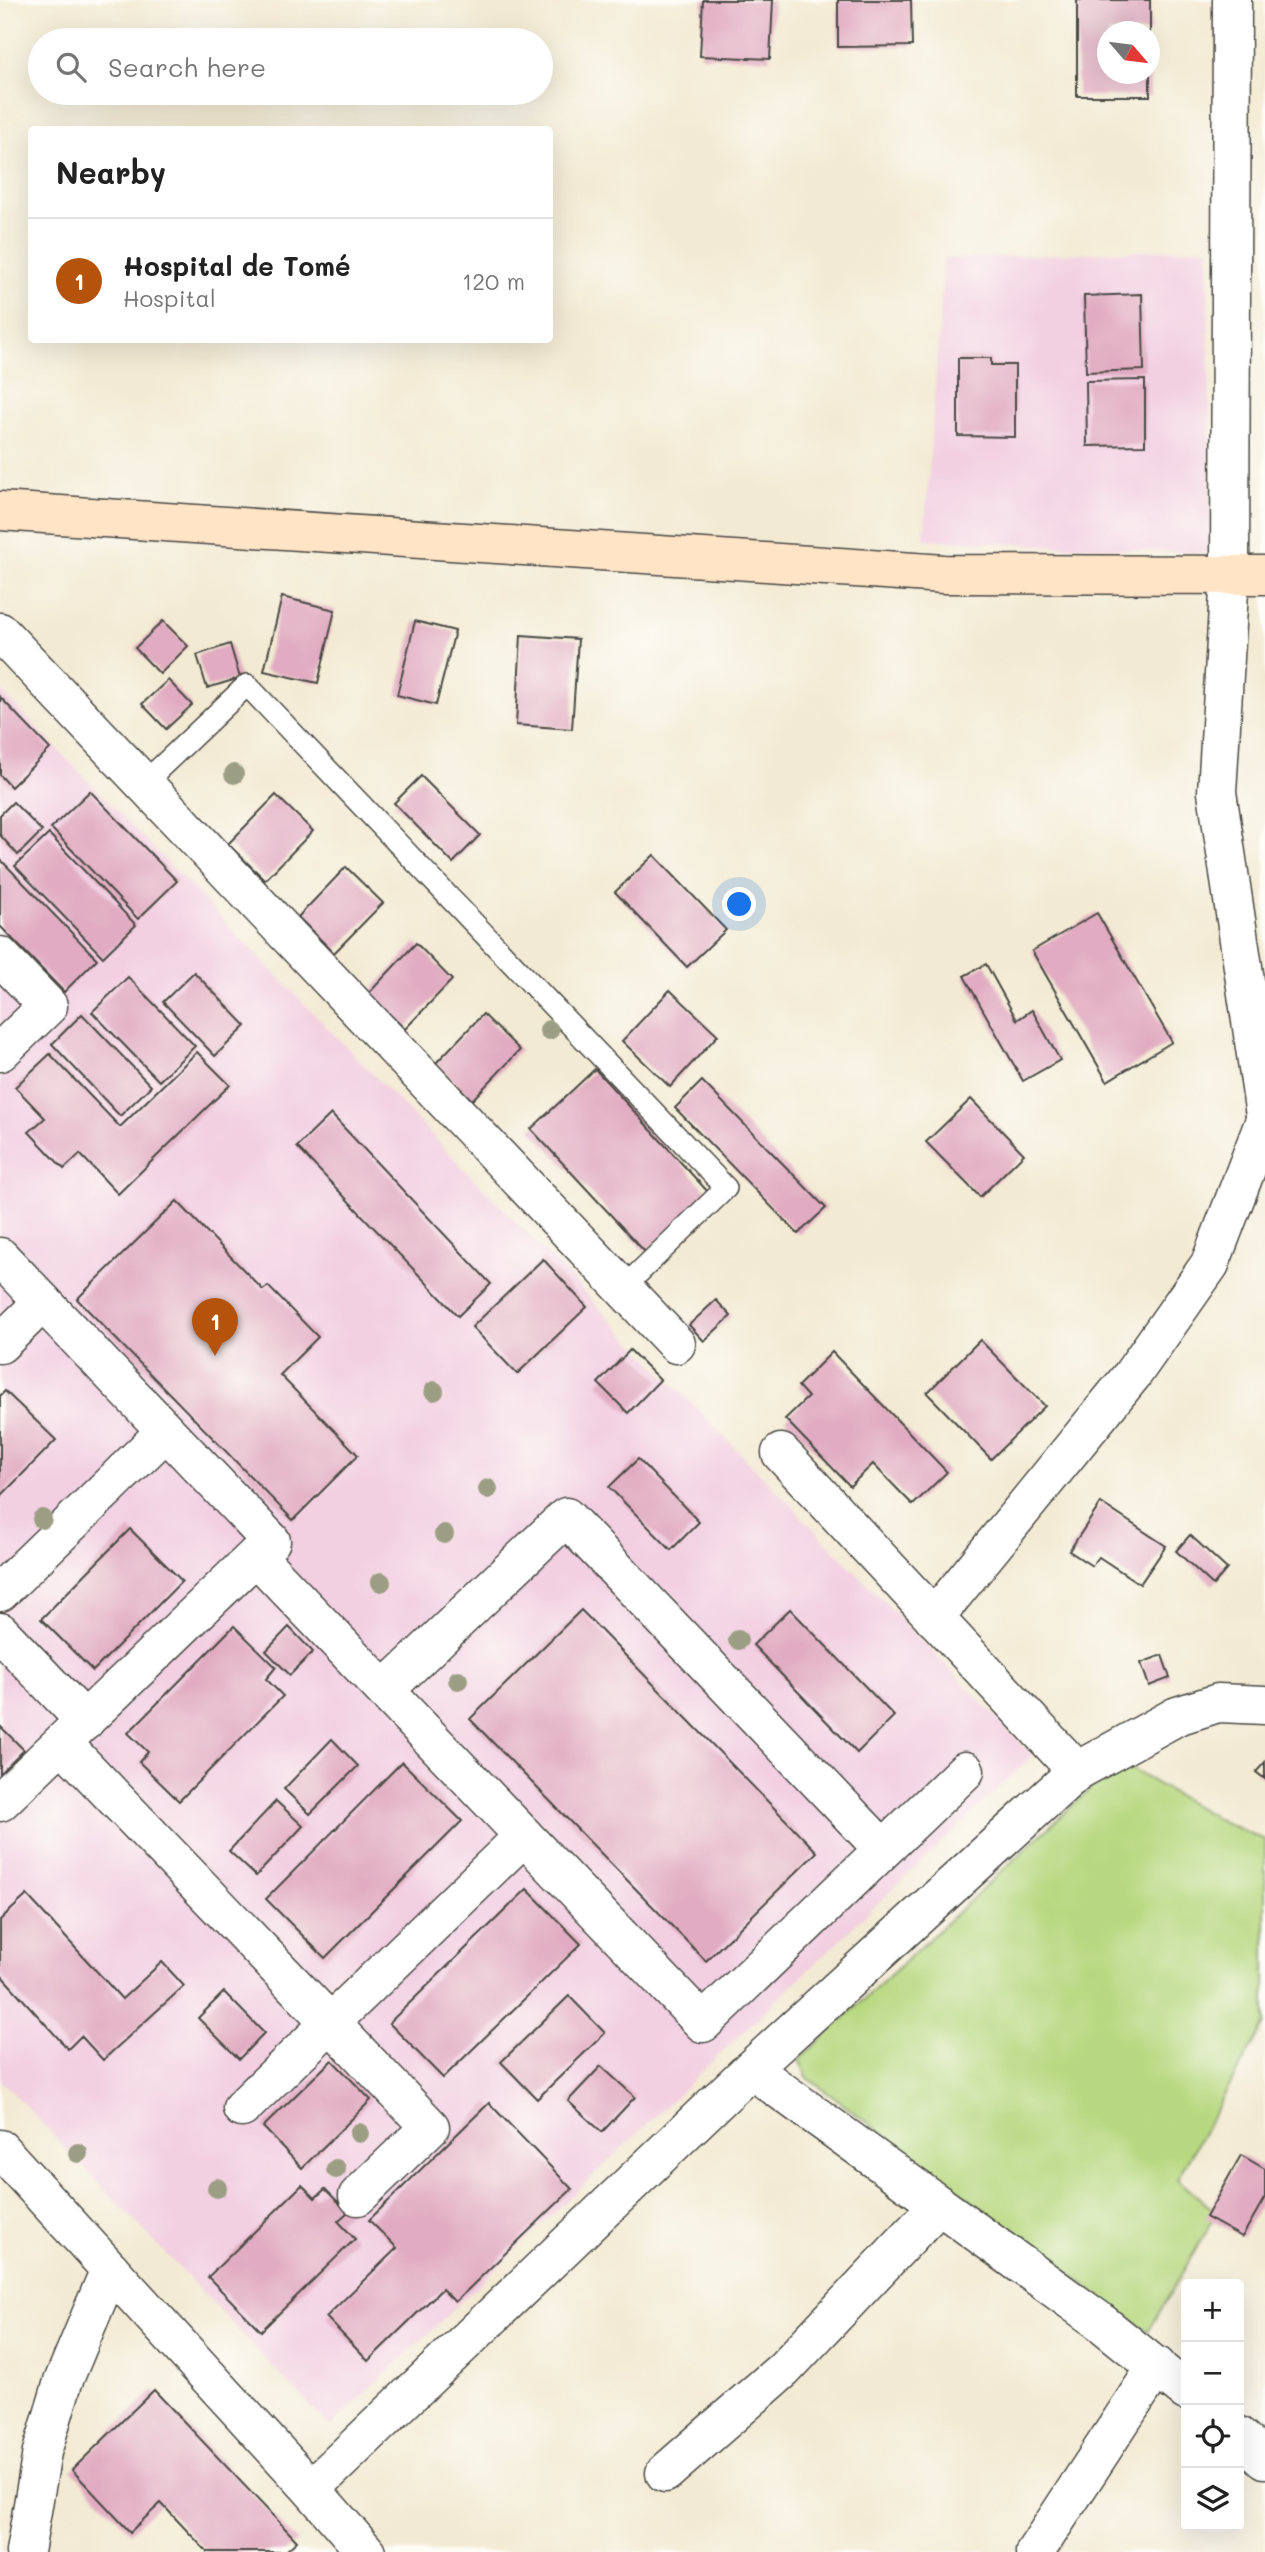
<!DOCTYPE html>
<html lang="en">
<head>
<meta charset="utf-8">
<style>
	:root { --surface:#fff; --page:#f2f2f2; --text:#222; --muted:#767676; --line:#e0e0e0; --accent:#b45309 }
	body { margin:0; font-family:Mali,sans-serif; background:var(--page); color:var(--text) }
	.controls { position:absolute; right:21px; bottom:21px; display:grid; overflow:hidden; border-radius:7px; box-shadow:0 7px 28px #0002 }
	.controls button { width:63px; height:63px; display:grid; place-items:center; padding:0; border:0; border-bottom:2px solid var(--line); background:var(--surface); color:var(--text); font:35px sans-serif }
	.compass { position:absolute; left:1097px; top:21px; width:63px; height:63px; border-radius:50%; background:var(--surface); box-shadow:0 7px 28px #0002; rotate:118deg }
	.you { position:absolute; left:740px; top:905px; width:24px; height:24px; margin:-18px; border:5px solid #fff; border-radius:50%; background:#1a73e8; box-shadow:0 0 0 10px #1a73e833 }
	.badge { display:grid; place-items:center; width:46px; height:46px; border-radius:50%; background:var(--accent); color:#fff; font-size:23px; font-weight:700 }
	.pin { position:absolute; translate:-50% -58px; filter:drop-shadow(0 2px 4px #0008) }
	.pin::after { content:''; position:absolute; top:37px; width:24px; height:21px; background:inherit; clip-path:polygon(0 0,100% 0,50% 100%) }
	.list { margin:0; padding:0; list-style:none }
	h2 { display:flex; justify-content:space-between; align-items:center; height:91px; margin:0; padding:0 28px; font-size:30px }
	h2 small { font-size:23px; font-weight:400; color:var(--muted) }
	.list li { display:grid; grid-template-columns:46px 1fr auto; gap:21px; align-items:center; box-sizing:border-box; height:126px; padding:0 28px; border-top:2px solid var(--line) }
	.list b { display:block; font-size:26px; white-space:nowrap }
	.list p { margin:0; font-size:23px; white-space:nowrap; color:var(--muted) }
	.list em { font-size:23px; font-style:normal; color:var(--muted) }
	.icon { flex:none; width:38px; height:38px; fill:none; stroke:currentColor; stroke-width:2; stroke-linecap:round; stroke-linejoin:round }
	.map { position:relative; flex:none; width:1265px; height:2552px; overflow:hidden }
	.search { position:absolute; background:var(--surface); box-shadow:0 7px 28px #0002; left:28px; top:28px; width:525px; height:77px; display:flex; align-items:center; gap:18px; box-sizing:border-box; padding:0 24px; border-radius:38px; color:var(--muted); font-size:26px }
	.panel { position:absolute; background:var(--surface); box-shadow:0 7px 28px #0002; left:28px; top:126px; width:525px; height:217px; border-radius:7px }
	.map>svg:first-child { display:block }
</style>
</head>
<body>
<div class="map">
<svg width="1265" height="2552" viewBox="0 0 1265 2552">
	<rect width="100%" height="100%" fill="#fdfcf7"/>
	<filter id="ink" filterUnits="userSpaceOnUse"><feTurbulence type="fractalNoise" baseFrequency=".0143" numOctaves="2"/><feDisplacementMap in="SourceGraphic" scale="14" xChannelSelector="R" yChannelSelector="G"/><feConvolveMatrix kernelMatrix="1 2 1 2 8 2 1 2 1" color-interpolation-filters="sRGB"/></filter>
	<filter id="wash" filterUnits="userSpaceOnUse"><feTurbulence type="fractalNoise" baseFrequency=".00686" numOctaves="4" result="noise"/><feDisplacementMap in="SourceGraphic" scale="28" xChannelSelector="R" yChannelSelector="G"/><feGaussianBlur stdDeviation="1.57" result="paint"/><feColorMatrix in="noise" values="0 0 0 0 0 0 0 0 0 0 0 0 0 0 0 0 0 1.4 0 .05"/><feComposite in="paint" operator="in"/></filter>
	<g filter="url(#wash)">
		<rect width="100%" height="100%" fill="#f3ead3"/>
		<g fill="#f2cfe1">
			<polygon points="1208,248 1211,554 924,539 944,259"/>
			<polygon points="0,690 1033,1755 330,2427 0,2079"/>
		</g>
		<polygon fill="#b7d880" stroke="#718256" stroke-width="2" points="1119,1762 1221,1821 1265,1840 1265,2023 1177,2179 1217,2213 1148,2332 808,2078 799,2060"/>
		<g id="blocks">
			<g fill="#e1acc1">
				<polygon points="703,0 773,0 770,59 700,56"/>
				<polygon points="838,0 911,0 912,46 838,47"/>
				<polygon points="1077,0 1150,0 1150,32 1108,32 1108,74 1150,74 1150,96 1077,96"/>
				<polygon points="1142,294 1144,370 1086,372 1084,296"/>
				<polygon points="958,358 991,358 991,365 1015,365 1015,437 958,436"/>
				<polygon points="1145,380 1145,445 1087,446 1086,381"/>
				<polygon points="282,597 335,610 318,683 264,671"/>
				<polygon points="163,621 188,646 160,674 135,648"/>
				<polygon points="415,621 455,631 436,705 397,695"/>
				<polygon points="521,635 578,639 572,729 516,725"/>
				<polygon points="230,644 240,678 207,688 197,655"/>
				<polygon points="168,680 192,705 166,729 142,704"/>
				<polygon points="0,697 50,749 11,787 0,775"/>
				<polygon points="421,776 480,835 453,863 394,803"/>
				<polygon points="90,791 177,881 138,919 51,828"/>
				<polygon points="276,795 313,831 265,880 228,844"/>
				<polygon points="13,802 42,831 18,855 0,835 0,815"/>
				<polygon points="49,834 136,925 103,957 15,866"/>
				<polygon points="654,855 726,930 687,967 615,892"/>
				<polygon points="0,859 97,959 64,992 0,926"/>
				<polygon points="346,867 383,903 334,953 298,917"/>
				<polygon points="1097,913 1172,1042 1107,1081 1032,951"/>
				<polygon points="416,943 452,980 405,1029 368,994"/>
				<polygon points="986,964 1017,1020 1032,1010 1060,1060 1023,1081 964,976"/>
				<polygon points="194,972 246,1026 215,1056 163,1002"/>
				<polygon points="128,977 195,1046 159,1081 92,1012"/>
				<polygon points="670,990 718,1035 670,1087 622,1041"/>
				<polygon points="82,1014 151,1086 120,1116 52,1044"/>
				<polygon points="483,1014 520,1050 472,1100 435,1064"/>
				<polygon points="197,1052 230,1085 118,1194 80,1154 64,1169 29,1132 45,1118 15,1087 50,1054 120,1127"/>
				<polygon points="595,1069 709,1193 646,1253 531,1129"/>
				<polygon points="702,1081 826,1208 798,1234 675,1108"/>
				<polygon points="971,1099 1024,1154 980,1197 926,1142"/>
				<polygon points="331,1114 491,1284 458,1316 297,1147"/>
				<polygon points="177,1201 263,1290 268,1286 318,1337 280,1375 358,1455 293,1520 77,1299"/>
				<polygon points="543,1259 587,1307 517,1374 472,1327"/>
				<polygon points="716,1300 731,1316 704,1341 689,1325"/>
				<polygon points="980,1340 1045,1406 991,1459 927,1393"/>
				<polygon points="630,1350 660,1380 628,1413 598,1383"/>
				<polygon points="832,1352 947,1472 913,1505 873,1464 850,1486 785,1419 808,1397 798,1386"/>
				<polygon points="5,1391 56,1440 0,1497 0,1396"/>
				<polygon points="638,1459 699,1522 671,1550 609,1487"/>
				<polygon points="1101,1503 1166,1546 1140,1584 1099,1557 1092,1566 1069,1551"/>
				<polygon points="130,1529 182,1581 93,1671 41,1619"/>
				<polygon points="1190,1535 1227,1569 1213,1585 1176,1551"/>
				<polygon points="790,1609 894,1716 857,1753 753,1645"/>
				<polygon points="581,1610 817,1852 706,1961 470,1719"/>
				<polygon points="234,1626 276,1667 266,1679 283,1696 179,1801 139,1762 148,1752 128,1733"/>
				<polygon points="289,1627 313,1652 290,1675 266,1651"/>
				<polygon points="1162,1655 1170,1678 1149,1686 1141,1663"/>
				<polygon points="0,1726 24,1750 0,1774"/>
				<polygon points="332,1739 358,1766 310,1814 284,1789"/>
				<polygon points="402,1762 462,1821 325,1958 266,1899"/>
				<polygon points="1265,1762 1265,1779 1256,1772"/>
				<polygon points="276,1801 303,1826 256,1876 229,1851"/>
				<polygon points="527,1889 581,1944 443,2078 389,2023"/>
				<polygon points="27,1895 122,1999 162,1962 184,1986 103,2060 81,2036 68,2049 0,1974 0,1920"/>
				<polygon points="224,1992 264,2033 239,2059 198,2018"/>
				<polygon points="569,1996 605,2033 537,2099 501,2062"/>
				<polygon points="332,2060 371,2100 302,2168 263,2127"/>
				<polygon points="601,2066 635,2097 602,2132 568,2101"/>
				<polygon points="489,2103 572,2189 455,2302 442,2289 368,2361 326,2317 397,2248 369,2220"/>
				<polygon points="1241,2155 1265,2169 1265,2197 1242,2237 1206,2217"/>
				<polygon points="302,2185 315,2198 325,2189 348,2212 338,2221 355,2239 261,2331 208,2277"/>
				<polygon points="154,2390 297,2541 285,2552 207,2552 161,2503 130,2532 72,2470"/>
			</g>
		</g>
	</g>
	<g filter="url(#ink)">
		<use href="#blocks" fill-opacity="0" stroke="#494844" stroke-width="2"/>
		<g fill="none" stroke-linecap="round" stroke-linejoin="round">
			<g stroke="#494844" stroke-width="24">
				<polyline id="lane" points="143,784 247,685 726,1188 623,1288"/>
			</g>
			<g stroke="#494844" stroke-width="41">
				<g id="street">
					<polyline points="1232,0 1230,574 1217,792 1265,1115"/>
					<polyline points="0,632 676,1344"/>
					<polyline points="0,956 48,1006 0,1052"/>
					<polyline points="0,1257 271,1541 0,1802"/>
					<polyline points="0,1344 43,1302"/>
					<polyline points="781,1453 1077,1771"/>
					<polyline points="256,1556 703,2023 965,1771"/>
					<polyline points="0,1592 166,1431"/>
					<polyline points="934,1618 1132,1375 1210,1264 1265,1120"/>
					<polyline points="0,1632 85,1721"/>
					<polyline points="385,1690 566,1517 883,1849"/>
					<polyline points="62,1743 430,2127 358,2196"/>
					<polyline points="751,2069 1098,2320 1186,2391"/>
					<polyline points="242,2108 524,1836"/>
					<polyline points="0,2149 311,2489 751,2069 1077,1771 1177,1716 1218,1703 1265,1705"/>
					<polyline points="1239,2436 1265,2459"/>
					<polyline points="665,2473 784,2369 939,2205"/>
					<polyline points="311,2489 366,2552"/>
					<polyline points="25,2552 42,2452 63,2382 110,2269"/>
					<polyline points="1035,2552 1157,2366"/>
				</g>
			</g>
			<g stroke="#494844" stroke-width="41">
				<polyline id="secondary" points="0,511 944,574 1265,575"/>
			</g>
			<use href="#lane" stroke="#fff" stroke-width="21"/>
			<use href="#street" stroke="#fff" stroke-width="38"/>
			<use href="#secondary" stroke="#ffe4c6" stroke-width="38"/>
		</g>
		<g fill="#9c9e84">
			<circle cx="234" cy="774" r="10"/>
			<circle cx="549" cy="1030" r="10"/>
			<circle cx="434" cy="1391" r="10"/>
			<circle cx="488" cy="1489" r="10"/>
			<circle cx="42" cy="1519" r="10"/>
			<circle cx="444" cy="1534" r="10"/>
			<circle cx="381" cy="1582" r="10"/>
			<circle cx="738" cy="1640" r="10"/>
			<circle cx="458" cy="1680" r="10"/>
			<circle cx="359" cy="2133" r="10"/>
			<circle cx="78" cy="2153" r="10"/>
			<circle cx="336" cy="2169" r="10"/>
			<circle cx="217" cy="2188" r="10"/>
		</g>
	</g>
</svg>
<div class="controls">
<button>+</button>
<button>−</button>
<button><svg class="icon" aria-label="locate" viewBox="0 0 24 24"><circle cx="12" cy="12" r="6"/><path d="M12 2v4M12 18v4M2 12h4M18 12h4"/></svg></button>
<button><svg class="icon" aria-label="layers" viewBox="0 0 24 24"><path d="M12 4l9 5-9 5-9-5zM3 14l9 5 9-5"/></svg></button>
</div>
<svg class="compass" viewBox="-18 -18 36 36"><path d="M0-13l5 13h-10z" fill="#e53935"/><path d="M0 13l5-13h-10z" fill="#767676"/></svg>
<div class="you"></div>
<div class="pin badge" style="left:215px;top:1356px">1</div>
<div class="search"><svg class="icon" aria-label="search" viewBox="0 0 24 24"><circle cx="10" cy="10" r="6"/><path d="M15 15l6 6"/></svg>Search here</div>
<section class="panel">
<h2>Nearby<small></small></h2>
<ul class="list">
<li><span class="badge">1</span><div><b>Hospital de Tomé</b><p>Hospital</p></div><em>120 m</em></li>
</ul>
</section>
</div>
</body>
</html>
